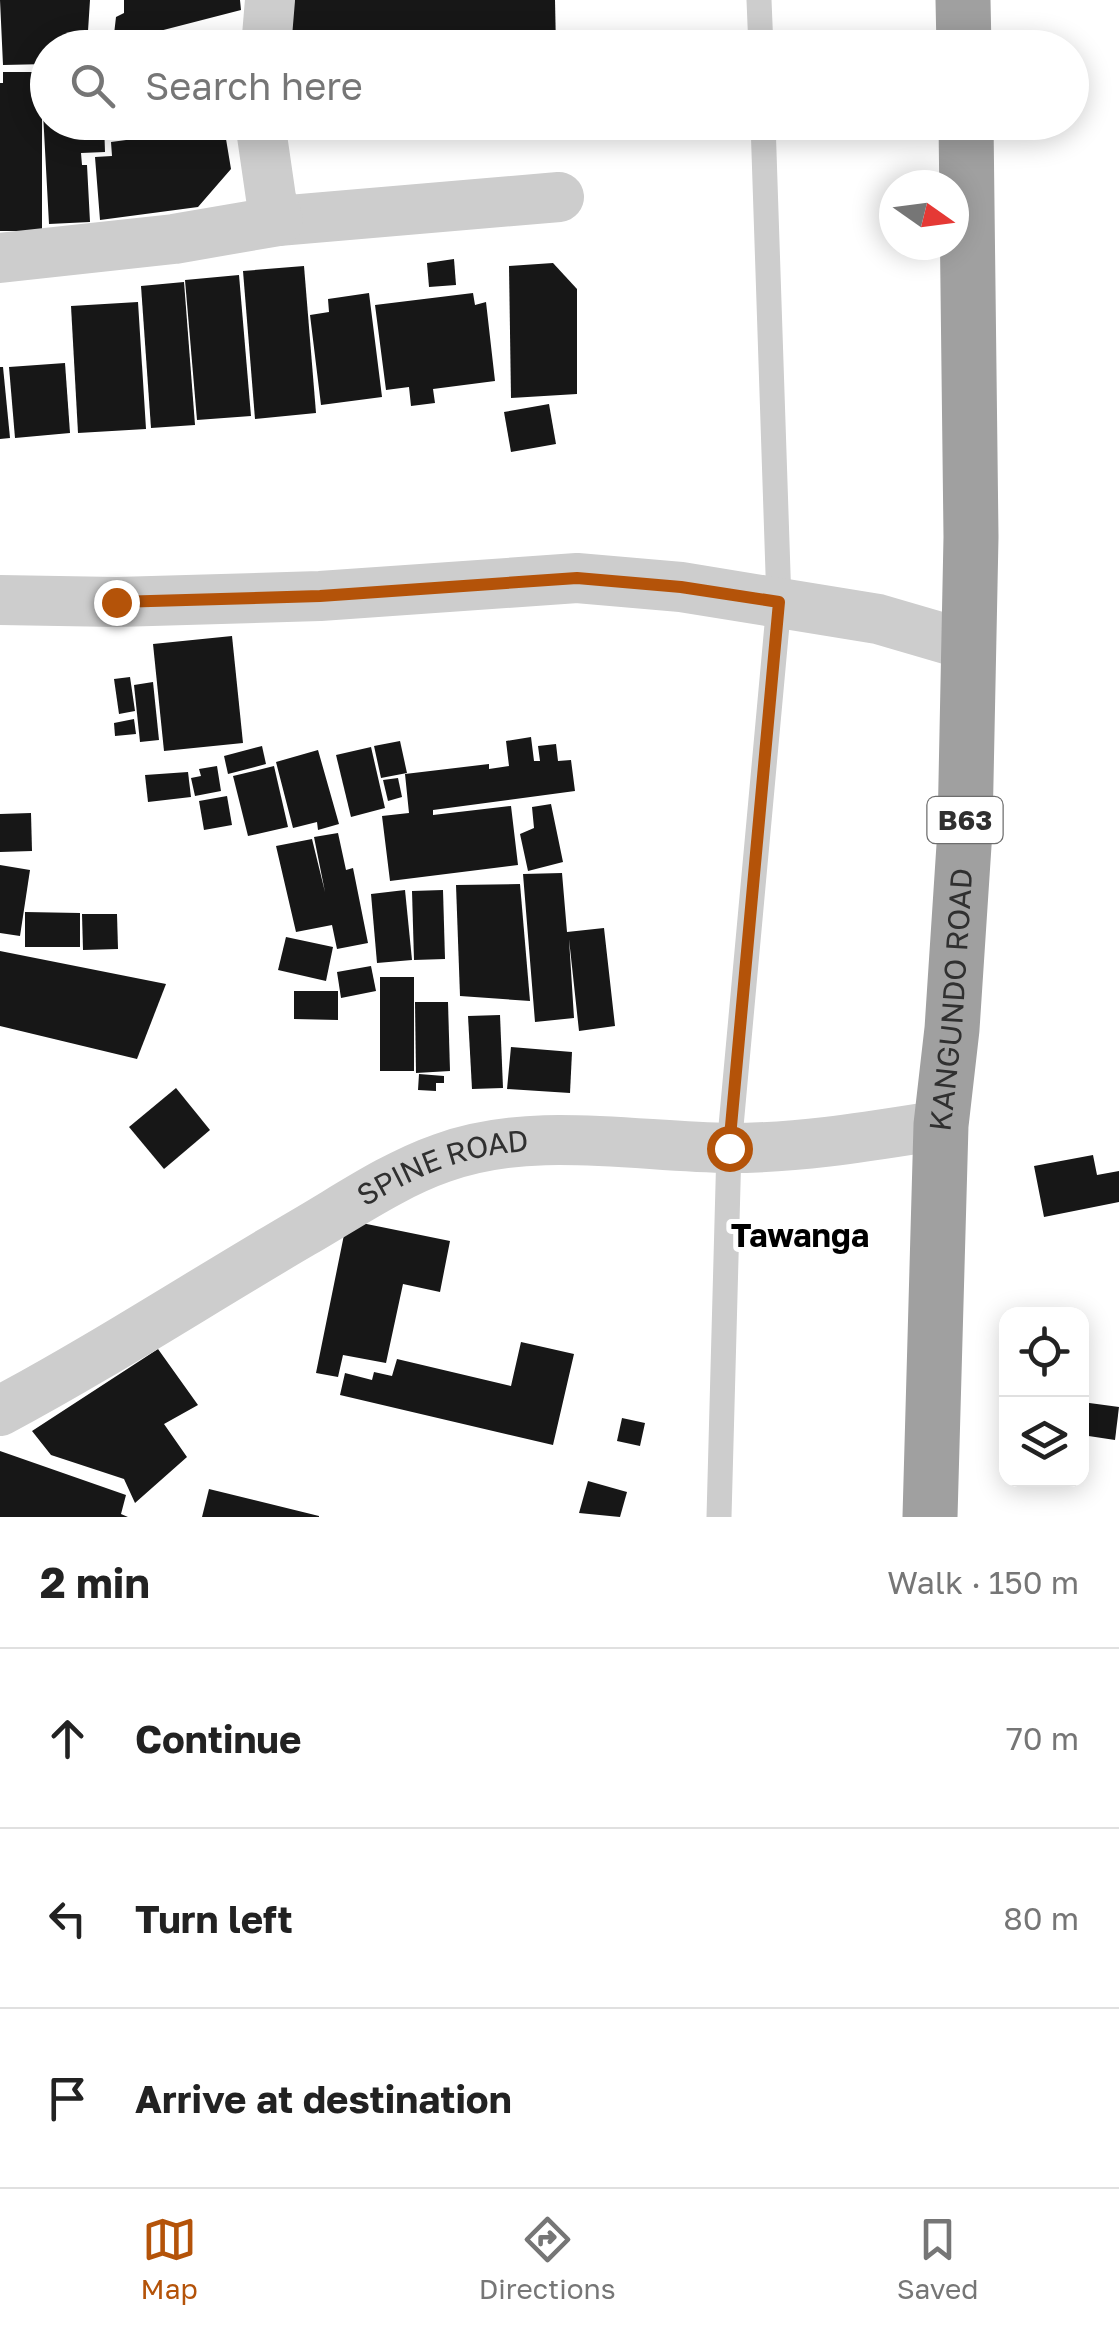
<!DOCTYPE html>
<html lang="en">
<head>
<meta charset="utf-8">
<style>
	:root { --surface:#fff; --page:#f6f6f6; --text:#222; --muted:#767676; --line:#e0e0e0; --accent:#b45309 }
	body { margin:0; font-family:"Golos Text",sans-serif; background:var(--page); color:var(--text) }
	.controls { position:absolute; right:30px; bottom:30px; display:grid; overflow:hidden; border-radius:20px; box-shadow:0 5px 25px #0003 }
	.controls button { width:90px; height:90px; display:grid; place-items:center; padding:0; border:0; border-bottom:2px solid var(--line); background:var(--surface); color:var(--text); font:50px sans-serif }
	.compass { position:absolute; left:879px; top:170px; width:90px; height:90px; border-radius:50%; background:var(--surface); box-shadow:0 5px 25px #0003; rotate:104deg }
	.stop { position:absolute; width:30px; height:30px; margin:-22px; border:8px solid #b45309; border-radius:50%; background:#fff }
	.stop.end { background:#b45309; border-color:#fff; box-shadow:0 2px 10px #0008 }
	.list { margin:0; padding:0; list-style:none }
	h2 { display:flex; justify-content:space-between; align-items:center; height:130px; margin:0; padding:0 40px; font-size:42px }
	h2 small { font-size:32px; font-weight:400; color:var(--muted) }
	.list li { display:grid; grid-template-columns:65px 1fr auto; gap:30px; align-items:center; box-sizing:border-box; height:180px; padding:0 40px; border-top:2px solid var(--line) }
	.list b { display:block; font-size:38px; white-space:nowrap }
	.list em { font-size:32px; font-style:normal; color:var(--muted) }
	.icon { flex:none; width:55px; height:55px; fill:none; stroke:currentColor; stroke-width:2; stroke-linecap:round; stroke-linejoin:round }
	.map { position:relative; flex:none; width:1119px; height:1517px; overflow:hidden }
	.search { position:absolute; background:var(--surface); box-shadow:0 5px 25px #0003; left:30px; right:30px; top:30px; height:110px; display:flex; align-items:center; gap:25px; box-sizing:border-box; padding:0 35px; border-radius:55px; color:var(--muted); font-size:38px }
	.sheet { height:670px; background:var(--surface) }
	nav { display:flex; justify-content:space-around; align-items:center; box-sizing:border-box; height:140px; border-top:2px solid var(--line); background:var(--surface); font-size:28px; color:var(--muted) }
	nav a { display:grid; justify-items:center; gap:5px }
	nav .on { color:var(--accent) }
	.map>svg:first-child { display:block }
</style>
</head>
<body>
<div class="map">
<svg width="1119" height="1517" viewBox="0 0 1119 1517">
	<rect width="100%" height="100%" fill="#fff"/>
	<g fill="#171717">
		<polygon points="0,0 90,0 88,31 99,33 101,48 48,48 48,64 3,65"/>
		<polygon points="124,0 240,0 241,10 113,43 116,17 124,13"/>
		<polygon points="286,0 555,0 556,48 285,48"/>
		<polygon points="3,72 42,72 42,79 48,79 48,122 104,122 105,152 81,153 82,165 87,165 90,222 49,224 42,94 42,231 0,231 0,83 3,83"/>
		<polygon points="111,122 182,122 183,127 112,135"/>
		<polygon points="283,122 388,122 388,126 283,130"/>
		<polygon points="224,127 231,169 198,207 100,220 95,157 112,156 111,142"/>
		<polygon points="454,259 456,285 429,287 427,263"/>
		<polygon points="553,263 577,289 577,394 511,398 509,266"/>
		<polygon points="304,266 316,413 255,419 243,271"/>
		<polygon points="239,275 251,416 197,420 185,280"/>
		<polygon points="184,282 195,425 151,428 141,286"/>
		<polygon points="369,293 382,397 321,405 310,315 329,312 328,299"/>
		<polygon points="473,293 475,305 486,302 495,381 433,389 435,403 411,406 409,387 386,390 375,305"/>
		<polygon points="138,302 146,429 78,433 71,306"/>
		<polygon points="65,363 70,433 15,438 9,367"/>
		<polygon points="0,367 3,367 10,438 0,439"/>
		<polygon points="549,404 556,444 511,452 504,412"/>
		<polygon points="232,636 243,743 164,751 153,644"/>
		<polygon points="130,677 135,711 119,714 114,679"/>
		<polygon points="153,682 159,740 140,742 134,685"/>
		<polygon points="134,719 136,734 115,736 114,723"/>
		<polygon points="531,737 534,761 540,761 538,746 556,744 558,761 571,760 575,791 433,810 433,815 511,806 518,865 390,881 382,816 409,813 405,774 489,764 489,769 509,766 506,741"/>
		<polygon points="400,741 407,773 381,778 374,746"/>
		<polygon points="262,746 266,764 228,774 224,756"/>
		<polygon points="371,747 385,808 351,817 336,755"/>
		<polygon points="318,750 339,824 318,830 317,822 293,828 276,762"/>
		<polygon points="217,766 221,791 195,796 191,778 201,776 199,769"/>
		<polygon points="274,766 288,827 248,836 233,776"/>
		<polygon points="188,772 191,797 148,802 145,775"/>
		<polygon points="398,778 402,797 388,801 383,780"/>
		<polygon points="227,796 232,825 204,830 199,801"/>
		<polygon points="551,804 563,862 528,871 520,834 534,828 532,807"/>
		<polygon points="31,813 32,851 0,852 0,814"/>
		<polygon points="338,833 346,870 353,868 368,943 337,949 332,925 296,932 276,846 312,839 325,892 314,837"/>
		<polygon points="0,865 30,870 20,936 0,933"/>
		<polygon points="562,873 567,932 604,928 615,1026 579,1031 569,939 574,1018 535,1022 523,874"/>
		<polygon points="520,884 530,1001 460,996 456,885"/>
		<polygon points="405,890 412,960 377,963 371,894"/>
		<polygon points="443,890 445,959 414,960 412,891"/>
		<polygon points="25,912 80,913 80,947 25,947"/>
		<polygon points="82,914 117,914 118,949 83,950"/>
		<polygon points="286,937 333,947 326,981 278,970"/>
		<polygon points="0,951 166,984 137,1059 0,1026"/>
		<polygon points="371,966 376,991 341,998 337,972"/>
		<rect x="380" y="977" width="34" height="94"/>
		<polygon points="294,991 338,991 338,1020 294,1019"/>
		<polygon points="415,1002 448,1002 450,1071 416,1073"/>
		<polygon points="500,1015 503,1088 472,1089 468,1016"/>
		<polygon points="511,1047 572,1052 570,1093 507,1089"/>
		<polygon points="419,1074 444,1076 444,1083 436,1083 436,1091 418,1090"/>
		<polygon points="176,1088 210,1130 164,1169 129,1127"/>
		<polygon points="1093,1155 1097,1175 1119,1171 1119,1202 1044,1217 1034,1166"/>
		<polygon points="347,1220 450,1241 440,1292 403,1284 386,1363 343,1355 338,1377 316,1373"/>
		<polygon points="521,1342 574,1354 553,1445 340,1395 345,1373 372,1380 374,1372 392,1376 397,1359 511,1386"/>
		<polygon points="158,1349 198,1405 164,1424 187,1457 135,1503 124,1479 51,1455 32,1431"/>
		<polygon points="1082,1402 1119,1407 1115,1440 1082,1435"/>
		<polygon points="622,1418 645,1423 640,1446 617,1441"/>
		<polygon points="0,1451 126,1495 121,1514 128,1517 0,1517"/>
		<polygon points="588,1481 627,1492 620,1517 579,1513"/>
		<polygon points="209,1489 319,1516 319,1517 202,1517"/>
	</g>
	<g fill="none" stroke-linecap="round" stroke-linejoin="round">
		<g stroke="#cdcdcd" stroke-width="25">
			<polyline points="759,0 761,48"/>
			<polyline points="719,1517 729,1148 779,603 763,122"/>
		</g>
		<g stroke="#cdcdcd" stroke-width="50">
			<polyline points="266,48 270,0"/>
			<polyline points="278,221 559,197"/>
			<polyline points="0,258 174,239 278,221 271,198 260,122"/>
			<polyline points="0,600 117,602 320,596 577,578 681,587 878,619 967,645"/>
			<path id="s1" d="M0,1411C103,1356 201,1292 302,1233C347,1207 393,1175 442,1158C533,1125 636,1147 730,1148C802,1148 871,1136 941,1125"/>
		</g>
		<g stroke="#a0a0a0" stroke-width="55">
			<polyline points="963,0 964,48"/>
			<path id="s2" d="M930,1517L941,1125L952,1029L965,830L971,537L966,122"/>
		</g>
	</g>
	<g fill="none" stroke-linecap="round" stroke-linejoin="round">
		<polyline stroke="#b45309" stroke-width="12" points="116,602 320,596 577,578 681,587 779,602 729,1148"/>
	</g>
	<g text-anchor="middle" stroke-width="10" stroke-linejoin="round" paint-order="stroke">
		<rect fill="#fff" stroke="#6e6e6e" stroke-width="2.5" x="927.5" y="797" width="75" height="46" rx="8"/>
		<g font-size="28" font-weight="bold" fill="#303030">
			<text x="965" y="830">B63</text>
		</g>
		<g font-size="30" fill="#303030" stroke="#fff">
			<text dy="10" stroke="none"><textPath href="#s2" startOffset="518">KANGUNDO ROAD</textPath></text>
			<text dy="10" stroke="none"><textPath href="#s1" startOffset="508">SPINE ROAD</textPath></text>
		</g>
		<g font-size="32" font-weight="bold" fill="#000" stroke="#fff">
			<text x="800" y="1247">Tawanga</text>
		</g>
	</g>
</svg>
<div class="controls">
<button><svg class="icon" aria-label="locate" viewBox="0 0 24 24"><circle cx="12" cy="12" r="6"/><path d="M12 2v4M12 18v4M2 12h4M18 12h4"/></svg></button>
<button><svg class="icon" aria-label="layers" viewBox="0 0 24 24"><path d="M12 4l9 5-9 5-9-5zM3 14l9 5 9-5"/></svg></button>
</div>
<svg class="compass" viewBox="-18 -18 36 36"><path d="M0-13l5 13h-10z" fill="#e53935"/><path d="M0 13l5-13h-10z" fill="#767676"/></svg>
<div class="stop" style="left:729px;top:1148px"></div>
<div class="stop end" style="left:116px;top:602px"></div>
<div class="search"><svg class="icon" aria-label="search" viewBox="0 0 24 24"><circle cx="10" cy="10" r="6"/><path d="M15 15l6 6"/></svg>Search here</div>
</div>
<section class="sheet">
<h2>2 min<small>Walk · 150 m</small></h2>
<ul class="list">
<li><svg class="icon" aria-label="ahead" viewBox="0 0 24 24"><path d="M12 20V5M6 11l6-6 6 6"/></svg><div><b>Continue</b></div><em>70 m</em></li>
<li><svg class="icon" aria-label="left" viewBox="0 0 24 24"><path d="M17 20v-9H6M10 6l-5 5 5 5"/></svg><div><b>Turn left</b></div><em>80 m</em></li>
<li><svg class="icon" aria-label="arrive" viewBox="0 0 24 24"><path d="M6 21V4h12l-3 4 3 4H6"/></svg><div><b>Arrive at destination</b></div></li>
</ul>
</section>
<nav>
<a class="on"><svg class="icon" aria-label="map" viewBox="0 0 24 24"><path d="M3 6l6-2 6 2 6-2v14l-6 2-6-2-6 2zM9 4v14M15 6v14"/></svg>Map</a>
<a><svg class="icon" aria-label="directions" viewBox="0 0 24 24"><path d="M12 3l9 9-9 9-9-9zM9 14v-3h6M13 9l2 2-2 2"/></svg>Directions</a>
<a><svg class="icon" aria-label="saved" viewBox="0 0 24 24"><path d="M7 4h10v16l-5-4-5 4z"/></svg>Saved</a>
</nav>
</body>
</html>
